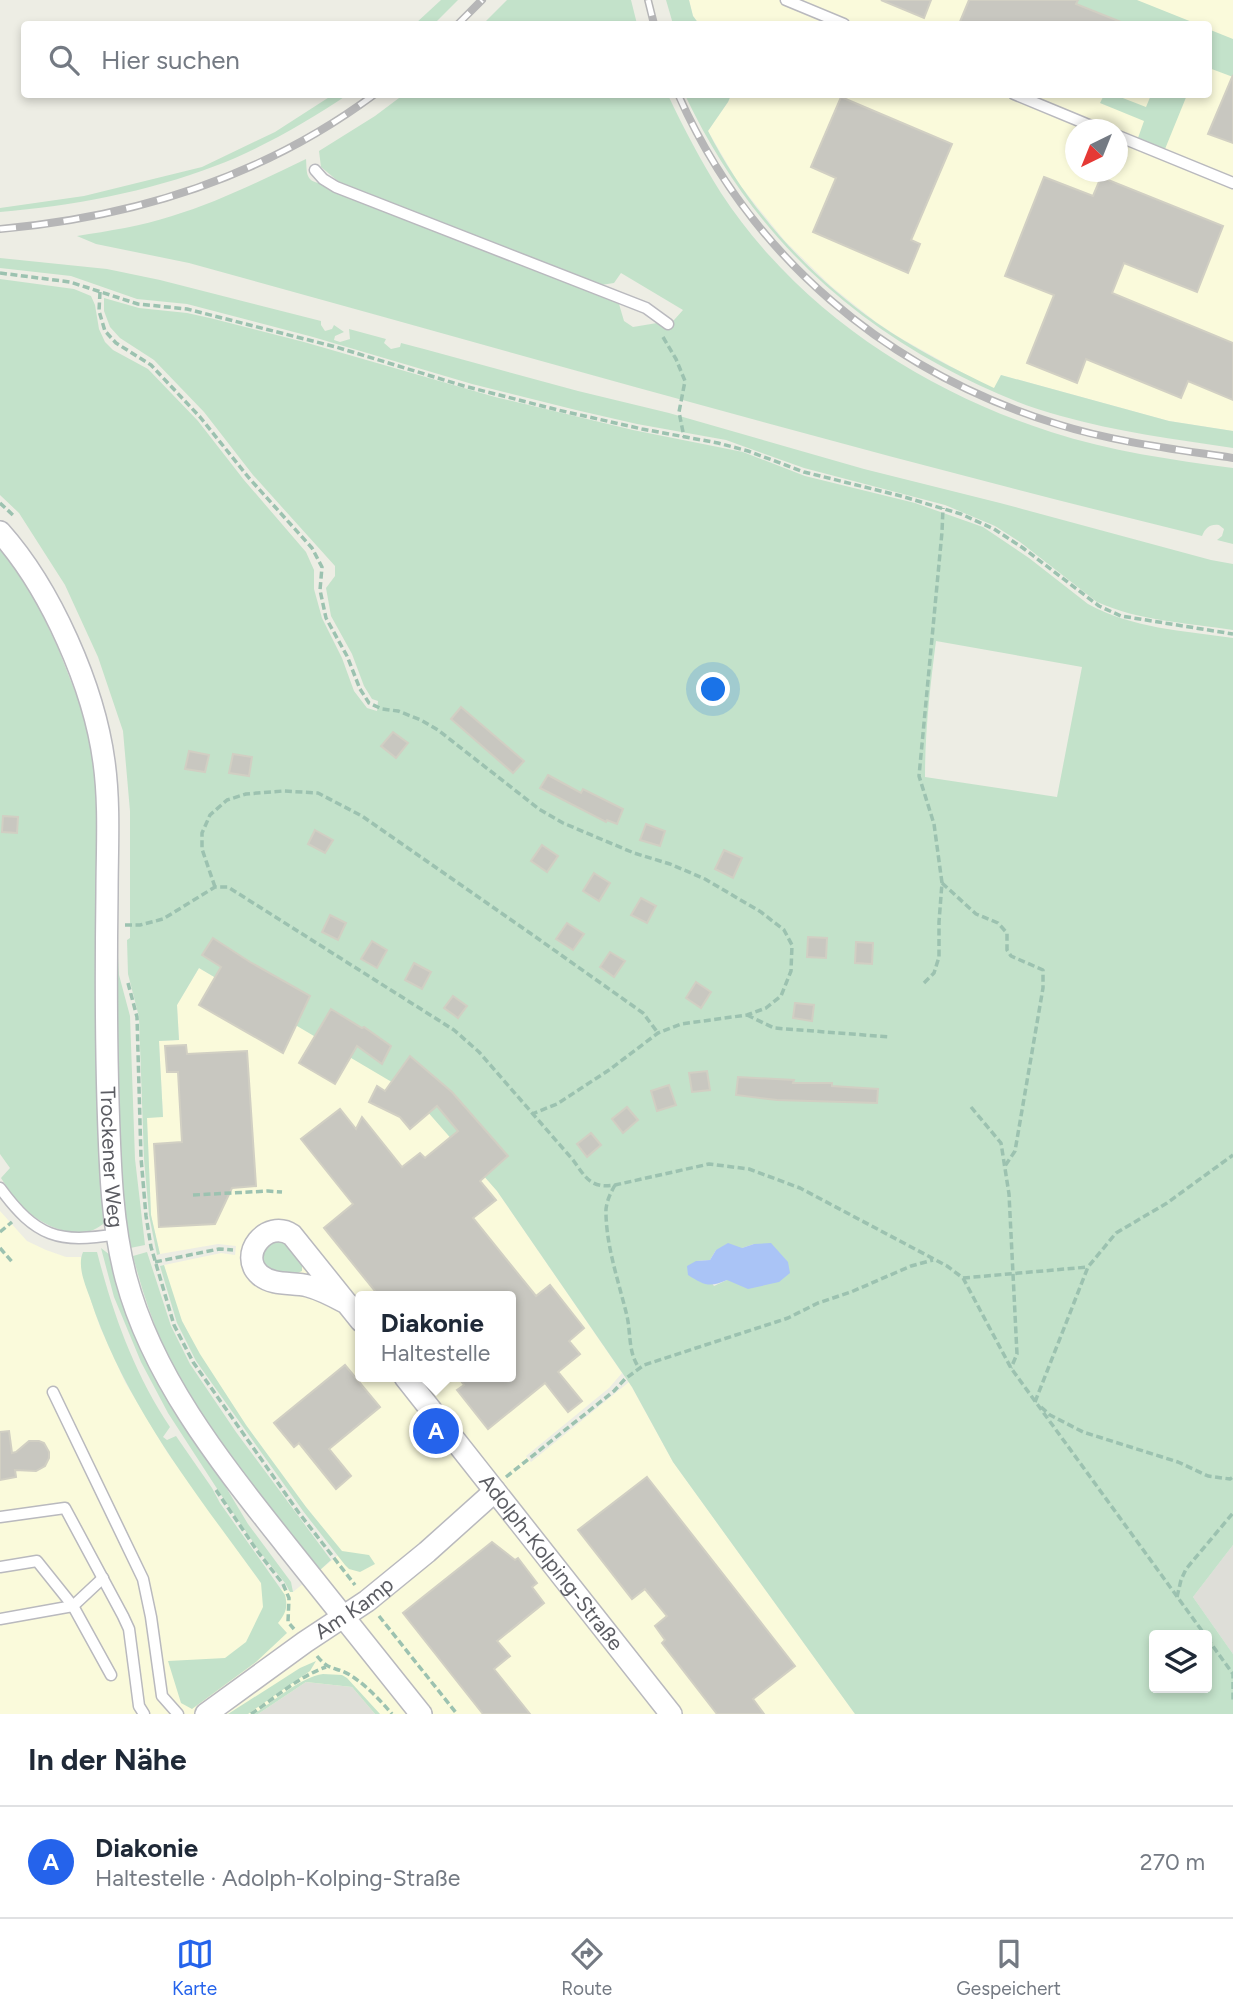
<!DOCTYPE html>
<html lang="de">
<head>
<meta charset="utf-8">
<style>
	:root { --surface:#fff; --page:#f2f2f3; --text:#1f2937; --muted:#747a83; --line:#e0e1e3; --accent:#2563eb }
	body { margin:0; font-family:Figtree,sans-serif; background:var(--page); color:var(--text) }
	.controls { position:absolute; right:21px; bottom:21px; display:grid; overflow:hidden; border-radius:7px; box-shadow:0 4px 10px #0003 }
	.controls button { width:63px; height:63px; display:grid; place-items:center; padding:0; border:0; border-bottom:2px solid var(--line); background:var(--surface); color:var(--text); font:35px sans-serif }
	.compass { position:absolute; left:1065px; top:119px; width:63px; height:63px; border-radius:50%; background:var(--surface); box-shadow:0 4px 10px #0003; rotate:223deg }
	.you { position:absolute; left:714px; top:690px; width:24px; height:24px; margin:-18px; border:5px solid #fff; border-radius:50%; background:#1a73e8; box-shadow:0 0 0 10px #1a73e833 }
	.badge { display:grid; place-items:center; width:46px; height:46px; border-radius:50%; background:var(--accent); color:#fff; font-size:23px; font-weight:700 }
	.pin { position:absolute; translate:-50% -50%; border:4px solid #fff; box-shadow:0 2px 7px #0006 }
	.popup { position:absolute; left:355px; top:1291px; width:161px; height:91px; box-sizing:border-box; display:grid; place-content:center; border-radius:7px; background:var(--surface); filter:drop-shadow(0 2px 5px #0005); font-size:23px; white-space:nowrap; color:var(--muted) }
	.popup b { font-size:26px; color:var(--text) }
	.popup::after { content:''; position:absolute; left:50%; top:100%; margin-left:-14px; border:14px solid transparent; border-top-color:var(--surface) }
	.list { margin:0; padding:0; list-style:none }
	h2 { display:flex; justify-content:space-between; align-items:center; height:91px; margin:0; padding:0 28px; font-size:30px }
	h2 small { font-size:23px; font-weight:400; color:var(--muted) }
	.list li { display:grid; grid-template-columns:46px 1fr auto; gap:21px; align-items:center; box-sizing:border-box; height:112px; padding:0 28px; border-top:2px solid var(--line) }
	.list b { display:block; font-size:26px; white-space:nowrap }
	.list p { margin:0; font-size:23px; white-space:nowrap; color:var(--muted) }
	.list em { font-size:23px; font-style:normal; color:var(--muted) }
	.icon { flex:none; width:38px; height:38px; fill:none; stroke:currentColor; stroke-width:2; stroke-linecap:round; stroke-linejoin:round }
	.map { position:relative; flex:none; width:1233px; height:1714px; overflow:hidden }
	.search { position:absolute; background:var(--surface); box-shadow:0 4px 10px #0003; left:21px; right:21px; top:21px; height:77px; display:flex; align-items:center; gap:18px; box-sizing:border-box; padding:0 24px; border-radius:7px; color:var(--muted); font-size:26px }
	.sheet { height:203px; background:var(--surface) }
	nav { display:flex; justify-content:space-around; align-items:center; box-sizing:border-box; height:98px; border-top:2px solid var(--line); background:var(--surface); font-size:19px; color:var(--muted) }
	nav a { display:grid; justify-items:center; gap:4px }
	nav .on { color:var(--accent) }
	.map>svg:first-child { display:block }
</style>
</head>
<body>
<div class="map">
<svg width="1233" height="1714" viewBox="0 0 1233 1714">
	<rect width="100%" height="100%" fill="#edede4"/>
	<g fill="#fafadb" fill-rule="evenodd">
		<path d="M689,0H1233V431L1169,421L1001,375L994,389L961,372L897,336L876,322L831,286L785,241L739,184L708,131L728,102L731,95L1208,94V24H699L693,16ZM1076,130H1118V172H1076Z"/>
		<path d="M199,968L412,1093L497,1191L622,1373L609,1388L526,1456L531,1462L629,1382L673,1462L855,1714H0V1211L27,1241L46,1250L66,1257H81L82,1274L100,1327L125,1382L167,1452L261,1583L293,1592L342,1552L306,1507L246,1425L199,1354L182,1321L172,1294L164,1265L221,1253L235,1255L236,1246L218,1244L160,1254L151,1215L147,1118L163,1116L159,1041L179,1040L177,1005ZM361,1296H511V1377H361Z"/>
	</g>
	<g fill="#deded8">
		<polygon points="1233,1545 1233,1654 1193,1597"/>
		<polygon points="306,1682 352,1687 375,1714 258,1714"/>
	</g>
	<g fill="#c3e2ca" fill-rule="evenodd">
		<polygon points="441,0 458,0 434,24 415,24"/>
		<polygon points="507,0 631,0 637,24 483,24"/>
		<polygon points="666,0 689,0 693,16 699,24 673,24"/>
		<polygon points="1078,0 1137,0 1197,24 1127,24 1076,4"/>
		<polygon points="1208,29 1233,39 1233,77 1209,68"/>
		<path d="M334,94L347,95C309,121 258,150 215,166C147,192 72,206 0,212V208L84,196L202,167L275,132Z"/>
		<path d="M403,95H668C684,129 701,161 721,193C797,309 920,390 1051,432C1110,451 1172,460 1233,468V544L1217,540L1222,536L1224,529L1219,525C1210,524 1206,527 1202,536C862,453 526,356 189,263L96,244L77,236C109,231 141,226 172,216C218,202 262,180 306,159C307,171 305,180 318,183L322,181L334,190L619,304L624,321L633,327L657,323L666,329L683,310L621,273L614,283L601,285L339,182L321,167L319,151L375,116Z"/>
		<path d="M685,95H731L728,102L708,131C747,207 807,274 877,323C913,348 954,369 994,388L1001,375L1169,421L1233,431V448C1175,439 1117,432 1061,416C1020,405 980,387 943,367C825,303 742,215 685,95Z"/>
		<polygon points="1104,95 1115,95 1146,107 1151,95 1187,95 1165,149 1138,138 1144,121 1100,103"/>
		<path d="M0,258L107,269L160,280L321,321V325L325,331L332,329L334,325L344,332L335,336L334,340L340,342L350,339L349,329L386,339L384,343L391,349L400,347L401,343L424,349L578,391L669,413L864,469L1000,503L1211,560L1233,564V630C1188,623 1139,621 1097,602L1020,542L995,526L945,505L804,468L726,440L637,424L576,410L472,384L313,337L187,304L137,299L71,276L0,268Z"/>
		<path d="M0,279L74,289L91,296L95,305L99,329L105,342L113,350L148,369L198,421L244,480L306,552L314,570V589L322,618L342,658L354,691L367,708L377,711L378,701L372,699L364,686L352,654L331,616L326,588L335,576V566L253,475L204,412L154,360L120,338L110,327L104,311V298L139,308L187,313L210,318L304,342L495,397L633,430L743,452L805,476L915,503L983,527L1029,558L1088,604C1131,628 1184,631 1233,638V1545L1193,1597L1233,1654V1714H855L673,1462L632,1387L497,1191L412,1094L199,968L177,1005L179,1040L159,1041L163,1117L147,1118L151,1215L160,1254L157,1255L149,1215L144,1159L139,1017L128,974L127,940L130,938V811L123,731L98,657L65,585L19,513L0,495ZM936,641L1082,667L1057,797L925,777C925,732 930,687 936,641ZM754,1244L727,1280L714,1286L696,1261L710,1260L716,1250L742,1248ZM1154,1635H1207V1688H1154Z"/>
		<path d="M0,547L33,595L58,648L83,712L95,764L100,886L96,944V1020L98,1087L106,1221C83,1246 40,1226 21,1205C13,1197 7,1187 1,1178L10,1168L0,1154Z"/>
		<polygon points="115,957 118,957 119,975 130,1016 135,1159 145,1245 130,1248 127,1232 118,1158"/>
		<path d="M278,1241L287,1245L302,1264V1271C288,1279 273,1272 263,1263C262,1250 265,1244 278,1241Z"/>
		<polygon points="101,1248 110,1255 215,1469 248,1524 291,1582 293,1592 290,1592 285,1583 260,1552 225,1501 168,1413 141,1362 114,1297"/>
		<path d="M83,1252H97C113,1314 134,1373 170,1427L163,1437L167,1440L176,1436L212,1488L220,1503L285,1595C288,1607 286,1613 278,1623L287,1633L256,1662L192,1709L181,1703L168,1661L225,1658L246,1642L263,1607L261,1583C196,1493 125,1405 90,1298C85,1284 77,1266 83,1252Z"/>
		<path d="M147,1252L171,1326L190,1364L236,1432L331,1560L320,1570L313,1564C277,1519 242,1474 210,1426C194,1401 176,1376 164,1348C151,1318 141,1287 133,1256Z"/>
		<polygon points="164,1265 182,1321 200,1354 246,1425 306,1507 342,1551 369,1555 375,1564 360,1572 349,1569 345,1565 303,1511 196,1361 177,1323 160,1266"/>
		<polygon points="316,1661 310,1671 248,1714 228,1714 300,1668"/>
		<path d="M323,1674L342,1675L347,1678L380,1714H375L352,1687L306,1682L258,1714H254C274,1701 301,1677 323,1674Z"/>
	</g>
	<path fill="#aac4f6" d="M728,1243L742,1248L754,1244L771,1243L788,1262L790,1273L779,1282L748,1289L727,1280C709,1288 704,1285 688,1275L687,1266L696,1261L710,1260L716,1250Z"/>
	<g fill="#c8c7c0" stroke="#d1cfc3" stroke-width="2">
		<polygon points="881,0 931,0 924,18"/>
		<polygon points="969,0 1078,0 1076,4 1126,24 959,24"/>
		<polygon points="1233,75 1233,143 1208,134"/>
		<polygon points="841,97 952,144 911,240 920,244 908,273 813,232 836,178 811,167"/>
		<polygon points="1044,177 1093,196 1101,177 1223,226 1197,292 1124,263 1112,293 1233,343 1233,400 1188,381 1181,398 1086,359 1077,383 1027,363 1054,295 1005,276"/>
		<polygon points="461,707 524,761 513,773 451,719"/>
		<polygon points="393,732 408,743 396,758 381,746"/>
		<polygon points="189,751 209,755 205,772 185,769"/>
		<polygon points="233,754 252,757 249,776 229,773"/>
		<polygon points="548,775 581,793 583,789 623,809 617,824 607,820 606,822 540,788"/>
		<polygon points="3,816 18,817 17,833 2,832"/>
		<polygon points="646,824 665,831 660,846 640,840"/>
		<polygon points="315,830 333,840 325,853 308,844"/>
		<polygon points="542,845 558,856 547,872 531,861"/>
		<polygon points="724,850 742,858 733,878 715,869"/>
		<polygon points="594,873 610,883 599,901 583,891"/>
		<polygon points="641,898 656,906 647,923 631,915"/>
		<polygon points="330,915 346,923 338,940 322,932"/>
		<polygon points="567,923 584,934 573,950 556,939"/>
		<polygon points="808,937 827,938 826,958 807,957"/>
		<polygon points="213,938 250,962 310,996 283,1053 199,1005 221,967 202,955"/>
		<polygon points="372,941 387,950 377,968 361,959"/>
		<polygon points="856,942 873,943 872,964 855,963"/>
		<polygon points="610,952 625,961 614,977 600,967"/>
		<polygon points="414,963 431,972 422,989 405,980"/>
		<polygon points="696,982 711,992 701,1008 686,998"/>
		<polygon points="453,996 467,1006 458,1018 444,1008"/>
		<polygon points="795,1003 814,1005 812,1021 793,1018"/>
		<polygon points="331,1009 362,1028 364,1027 391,1046 382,1064 357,1046 335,1084 299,1063"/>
		<polygon points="186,1045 187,1054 247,1051 256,1186 232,1188 215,1224 159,1227 154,1144 182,1142 178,1072 167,1072 165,1046"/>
		<polygon points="410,1056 452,1092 508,1156 480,1181 496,1200 473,1218 536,1296 550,1285 584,1328 569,1341 580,1354 558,1372 582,1401 568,1412 545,1383 488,1429 457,1390 464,1385 458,1377 511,1377 511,1296 379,1296 324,1228 353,1204 301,1139 340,1109 356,1129 362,1117 402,1167 420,1153 425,1158 458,1131 437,1106 410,1129 400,1117 369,1102 377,1086 385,1091"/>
		<polygon points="707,1071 710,1090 692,1092 689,1073"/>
		<polygon points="738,1077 794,1080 793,1083 832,1083 832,1086 878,1089 877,1103 777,1100 736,1095"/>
		<polygon points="669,1085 676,1105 657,1111 651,1091"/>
		<polygon points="627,1107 638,1120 623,1133 612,1119"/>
		<polygon points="591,1133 601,1145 587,1157 577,1144"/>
		<polygon points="345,1365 380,1407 329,1449 351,1476 336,1489 299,1443 294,1447 274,1423"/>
		<polygon points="9,1431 12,1453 16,1452 29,1441 39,1441 44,1443 49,1452 49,1458 45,1466 36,1471 15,1470 16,1477 0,1480 0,1432"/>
		<polygon points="647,1477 795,1666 753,1699 764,1714 717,1714 662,1643 665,1640 655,1626 667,1616 645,1589 632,1599 578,1530"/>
		<polygon points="492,1542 515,1560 518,1558 537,1583 532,1587 544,1603 497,1641 510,1656 494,1669 530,1714 483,1714 403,1613"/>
	</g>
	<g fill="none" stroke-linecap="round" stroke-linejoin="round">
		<g stroke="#b9b9be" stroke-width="13">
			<g id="lane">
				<polyline points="786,0 844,24"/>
				<polyline points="1014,94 1101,130"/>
				<polyline points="1118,136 1233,183"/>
				<polyline points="315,170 323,179 336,187 646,308 668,324"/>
				<path d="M0,1188C36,1237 58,1244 117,1234"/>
				<polyline points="53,1392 143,1579 151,1617 162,1696 178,1714"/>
				<polyline points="0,1517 65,1508 123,1616 129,1629 139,1706 144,1714"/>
				<polyline points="0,1567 37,1561 73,1606 111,1675"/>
				<polyline points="0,1619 73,1606 103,1578"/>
			</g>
		</g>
		<g stroke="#b9b9be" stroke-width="24">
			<g id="street">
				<path id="s1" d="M0,532C51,589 94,687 104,762C110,805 107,850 107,893C106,963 106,1032 108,1102C110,1161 111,1221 126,1278C153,1379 222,1464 286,1545C331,1602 376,1658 421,1714"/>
				<path d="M348,1304C335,1297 323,1290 308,1286C293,1282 273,1286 260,1275C237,1255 267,1218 292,1235L361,1321"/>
				<path id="s2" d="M405,1377L671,1714"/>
				<path id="s3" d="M206,1714L305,1642L367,1601L427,1552L495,1491"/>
			</g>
		</g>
		<g stroke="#9cc2b0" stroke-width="3.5" stroke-dasharray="7 3.5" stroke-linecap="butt">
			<polyline points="0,273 70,282 138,304 187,309 336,347 464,386 558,410 642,429 718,443 748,451 804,472 901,496 961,514 994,529 1023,548 1099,606 1121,616 1233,634"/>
			<polyline points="100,292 99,311 105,331 116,343 151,365 200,417 249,478 312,548 322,567 320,590 326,618 347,656 360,689 369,703 382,709 398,711 421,720 438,730 539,809 563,823 634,853 670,864 705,879 761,912 784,930 792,945 791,971 781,996 766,1008 747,1015 681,1024 658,1033 609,1070 557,1104 532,1114"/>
			<polyline points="663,337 676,359 685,381 679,412 684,437"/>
			<polyline points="0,503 14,516"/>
			<polyline points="942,883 976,914 998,923 1007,933 1007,950 1011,956 1043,970 1043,988 1015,1151 1005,1166"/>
			<polyline points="215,887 202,849 202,833 210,815 227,800 246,794 283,791 318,793 362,816 530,933 643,1013 658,1033"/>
			<path d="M125,925H140L163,919L215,887H228L454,1030L479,1052L573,1160C586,1178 591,1189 615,1185L709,1164L749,1169L800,1188L947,1266L963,1278L1011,1368L1205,1635"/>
			<polyline points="128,983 137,1017 141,1158 146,1216 151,1247 174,1325 193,1362 299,1513 355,1585"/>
			<polyline points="924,983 934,973 939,957 939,922 942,883 934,824 919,776 942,532 943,508"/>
			<polyline points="747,1015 774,1028 890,1037"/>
			<polyline points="971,1107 1001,1143 1009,1194 1017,1354 1011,1368"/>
			<path d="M615,1185C610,1194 605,1204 606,1215C607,1249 619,1283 627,1316C631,1334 628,1352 639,1368"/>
			<polyline points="193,1195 268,1191 282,1192"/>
			<polyline points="0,1232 12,1222"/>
			<polyline points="0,1248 13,1263"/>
			<polyline points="155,1262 219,1249 233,1250"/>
			<polyline points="963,1278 1088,1267"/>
			<polyline points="1035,1402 1088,1267 1116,1233 1167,1203 1233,1155"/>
			<polyline points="1041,1407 1050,1415 1083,1432 1178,1462 1208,1476 1230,1479 1233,1477"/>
			<polyline points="506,1477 614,1391 625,1379 644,1365 788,1318 818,1303 851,1292 911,1266 933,1260"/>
			<polyline points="216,1490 258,1552 283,1584 289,1598 288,1622 294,1629"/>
			<polyline points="1177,1597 1181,1580 1186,1569 1233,1513"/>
			<polyline points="379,1616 457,1714"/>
			<polyline points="1207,1638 1233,1674 1233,1703"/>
			<path d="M317,1656C330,1672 335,1666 350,1675C366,1685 380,1700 392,1714"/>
			<path d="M251,1714C275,1698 298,1677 326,1667"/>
		</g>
		<use href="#lane" stroke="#fff" stroke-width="10"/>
		<use href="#street" stroke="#fff" stroke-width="21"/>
		<g stroke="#b6b6b7" stroke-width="8">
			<g id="rail">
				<polyline points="648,0 654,24"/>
				<polyline points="458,24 482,0"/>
				<path d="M678,94C750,257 888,372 1057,424C1114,442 1174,449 1233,458"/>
				<path d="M0,229C135,217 265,176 375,94"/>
			</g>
		</g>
		<use href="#rail" stroke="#fff" stroke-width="5" stroke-dasharray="16" stroke-linecap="butt"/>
	</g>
	<g text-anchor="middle" stroke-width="6" stroke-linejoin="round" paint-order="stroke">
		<g font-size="21" fill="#5c5d63" stroke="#fff">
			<text dy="7" stroke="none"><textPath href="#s1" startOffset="651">Trockener Weg</textPath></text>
			<text dy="7" stroke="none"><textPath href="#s2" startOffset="236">Adolph-Kolping-Straße</textPath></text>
			<text dy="7" stroke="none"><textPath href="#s3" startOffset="182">Am Kamp</textPath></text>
		</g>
	</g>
</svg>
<div class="controls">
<button><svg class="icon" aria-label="layers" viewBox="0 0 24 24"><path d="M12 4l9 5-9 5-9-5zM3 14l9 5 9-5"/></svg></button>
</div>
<svg class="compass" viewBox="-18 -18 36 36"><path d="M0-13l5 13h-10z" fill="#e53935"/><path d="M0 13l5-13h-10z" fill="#747a83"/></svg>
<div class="you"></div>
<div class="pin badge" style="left:436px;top:1431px">A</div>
<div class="popup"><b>Diakonie</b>Haltestelle</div>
<div class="search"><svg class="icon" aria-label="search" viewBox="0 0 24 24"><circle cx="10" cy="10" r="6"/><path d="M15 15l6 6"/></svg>Hier suchen</div>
</div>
<section class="sheet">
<h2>In der Nähe<small></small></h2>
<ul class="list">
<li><span class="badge">A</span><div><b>Diakonie</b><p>Haltestelle · Adolph-Kolping-Straße</p></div><em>270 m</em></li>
</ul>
</section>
<nav>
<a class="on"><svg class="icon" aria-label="map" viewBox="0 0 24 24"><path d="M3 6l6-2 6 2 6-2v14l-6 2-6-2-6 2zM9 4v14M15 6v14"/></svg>Karte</a>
<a><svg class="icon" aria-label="directions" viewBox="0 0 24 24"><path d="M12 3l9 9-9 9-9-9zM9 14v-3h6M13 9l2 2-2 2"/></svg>Route</a>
<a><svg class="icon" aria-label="saved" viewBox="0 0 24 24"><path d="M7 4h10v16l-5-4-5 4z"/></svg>Gespeichert</a>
</nav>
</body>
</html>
